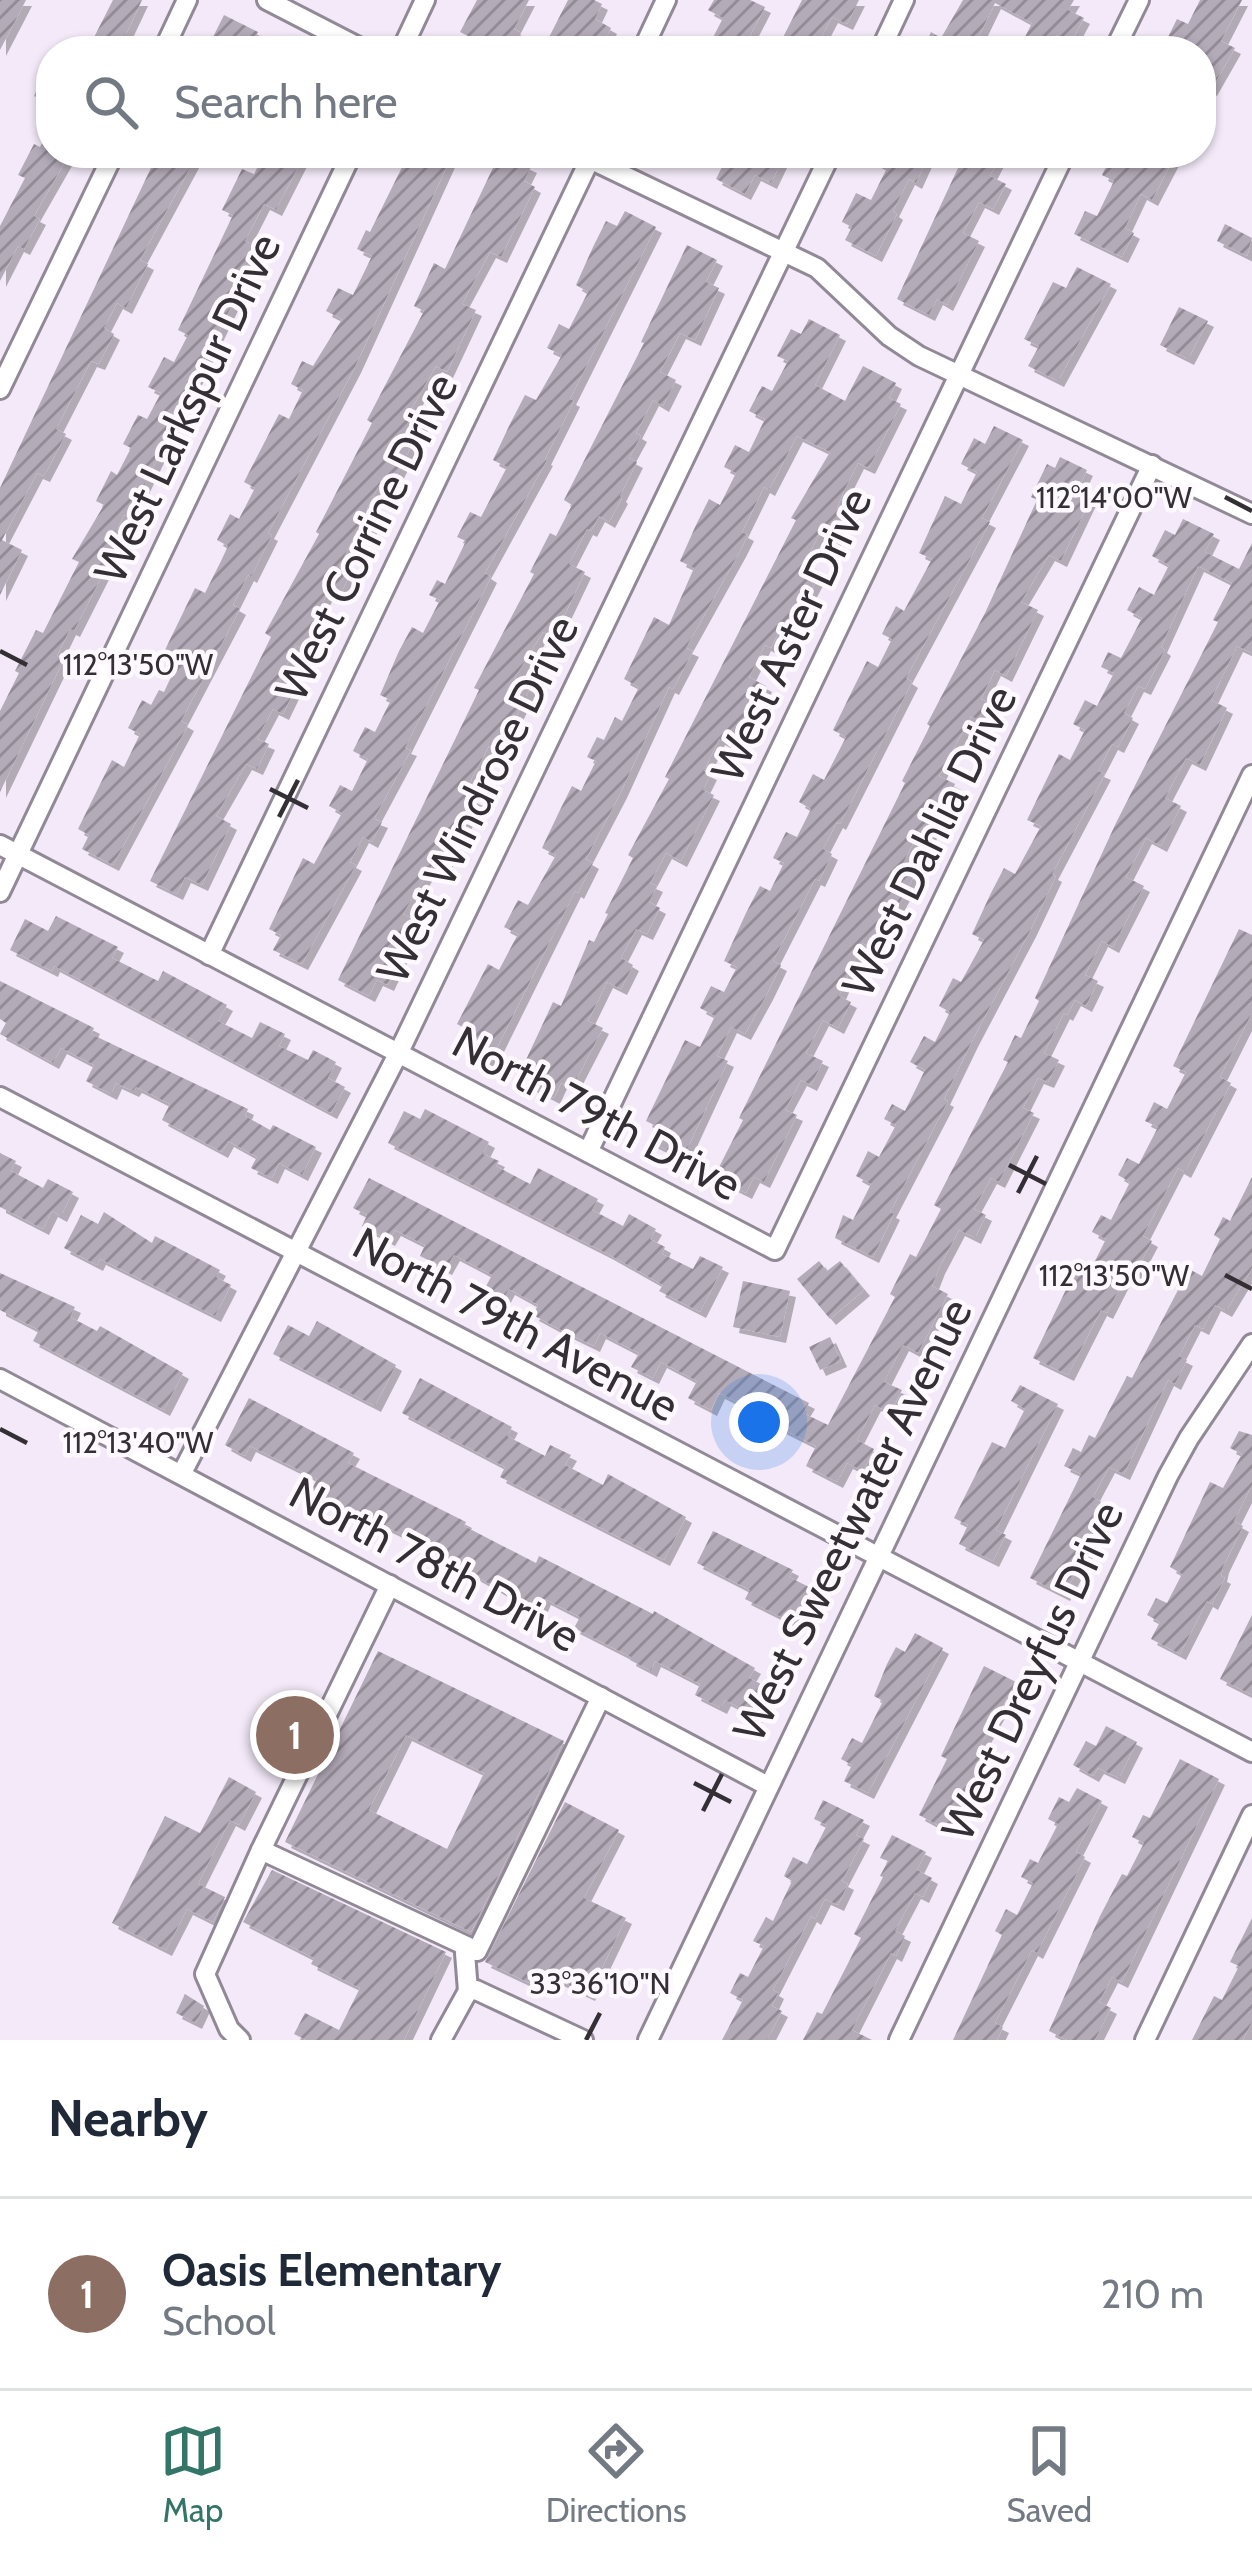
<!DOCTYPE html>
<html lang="en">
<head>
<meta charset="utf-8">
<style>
	:root { --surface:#fff; --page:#f6f6f7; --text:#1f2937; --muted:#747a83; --line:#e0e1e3; --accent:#337566 }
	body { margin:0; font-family:Cabin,sans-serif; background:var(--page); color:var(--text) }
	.you { position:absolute; left:759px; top:1422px; width:42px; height:42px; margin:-30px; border:9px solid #fff; border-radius:50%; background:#1a73e8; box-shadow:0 0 0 18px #1a73e833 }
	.badge { display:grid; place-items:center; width:78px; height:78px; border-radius:50%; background:var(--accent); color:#fff; font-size:39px; font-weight:700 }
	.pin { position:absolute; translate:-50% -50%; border:6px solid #fff; box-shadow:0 3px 12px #0006 }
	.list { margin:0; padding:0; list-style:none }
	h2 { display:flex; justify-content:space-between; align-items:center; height:156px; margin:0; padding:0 48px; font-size:51px }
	h2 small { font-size:39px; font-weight:400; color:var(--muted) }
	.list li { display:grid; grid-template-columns:78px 1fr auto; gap:36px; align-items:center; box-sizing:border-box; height:192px; padding:0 48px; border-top:3px solid var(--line) }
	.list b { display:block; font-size:45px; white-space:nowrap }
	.list p { margin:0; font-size:39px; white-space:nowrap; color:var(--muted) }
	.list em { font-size:39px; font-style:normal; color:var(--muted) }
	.icon { flex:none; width:66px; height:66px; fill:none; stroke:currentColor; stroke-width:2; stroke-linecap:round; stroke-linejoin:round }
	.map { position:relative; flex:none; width:1252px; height:2040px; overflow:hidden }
	.search { position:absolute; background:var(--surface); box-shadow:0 3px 9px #0004; left:36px; right:36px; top:36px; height:132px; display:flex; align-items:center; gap:30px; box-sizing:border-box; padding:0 42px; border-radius:48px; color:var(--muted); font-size:45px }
	.sheet { height:348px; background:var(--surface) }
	nav { display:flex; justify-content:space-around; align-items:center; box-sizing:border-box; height:168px; border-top:3px solid var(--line); background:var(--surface); font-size:33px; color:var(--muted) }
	nav a { display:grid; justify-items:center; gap:6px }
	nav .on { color:var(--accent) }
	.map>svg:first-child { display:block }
</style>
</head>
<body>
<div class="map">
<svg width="1252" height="2040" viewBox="0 0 1252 2040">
	<defs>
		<pattern id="building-hatch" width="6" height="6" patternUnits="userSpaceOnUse" patternTransform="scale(3)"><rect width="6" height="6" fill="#b4abb9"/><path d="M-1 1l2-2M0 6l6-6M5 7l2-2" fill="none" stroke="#938c97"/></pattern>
		<filter id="shadow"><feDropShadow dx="6" dy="6" stdDeviation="0" flood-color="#0004"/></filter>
	</defs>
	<rect width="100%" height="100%" fill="#f3e9f8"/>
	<g fill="url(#building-hatch)" fill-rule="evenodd" filter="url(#shadow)">
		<polygon points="0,0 26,0 0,50"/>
		<polygon points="113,0 142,0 118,51 87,51"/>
		<polygon points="477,0 529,0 514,29 521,33 512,51 464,51 472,38 460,32"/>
		<polygon points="568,0 594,0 602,4 595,19 611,28 600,51 542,51"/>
		<polygon points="714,0 750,0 765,7 742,51 706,51 723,18 708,10"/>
		<polygon points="802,0 859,0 847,24 832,17 814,51 776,51"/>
		<polygon points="963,0 1074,0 1068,10 1084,18 1071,42 1057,35 1049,51 1018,51 1032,23 995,3 979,36 984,39 978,51 922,51 931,32 941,38"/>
		<polygon points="1200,0 1242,0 1221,41 1235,48 1211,90 1201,85 1201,51 1177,51 1164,45 1177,19 1188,24"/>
		<polygon points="224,15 258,32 249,51 206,51"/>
		<polygon points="51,60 51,103 34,96"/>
		<polygon points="51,126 51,153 70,153 34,216 40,219 24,249 18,246 0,281 0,226 25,178 18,175 34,144 40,147"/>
		<polygon points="158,153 198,153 140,260 148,264 126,308 117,303 104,328 114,334 99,364 91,361 56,429 66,434 44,476 37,473 2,540 22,550 0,595 0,488"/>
		<polygon points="265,153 305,153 276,210 264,204 245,241 257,247 228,303 232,305 129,517 124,515 110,543 117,546 74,631 70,629 57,656 64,659 0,792 0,711 19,673 15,671 36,630 43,633 79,562 72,559 104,505 96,501 111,471 117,475 131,448 123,444 138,415 147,419 161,393 148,387 164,357 174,362 188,335 178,330 233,215 222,210 242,169 254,174"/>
		<polygon points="409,153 453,153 355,367 268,533 272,535 251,577 248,575 233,605 240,609 181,721 188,725 113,865 82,849 89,835 78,829 112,760 124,767 140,734 128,728 142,700 151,705 159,690 164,692 179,660 164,652 195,588 205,593 221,561 228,546 217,540 230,514 239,519 255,488 244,482 279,414 289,419 303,390 291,384 302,361 313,366 342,319 326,311 338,288 353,295 372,256 357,249 366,230 370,232"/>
		<polygon points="500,153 531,167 524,181 535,187 501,257 490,252 462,304 476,310 447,372 436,366 409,413 424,421 391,486 381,481 367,509 378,514 366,538 356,533 339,567 351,573 338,599 327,594 311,625 323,632 312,654 296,646 280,679 296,687 283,714 273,709 257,739 269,744 257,769 246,764 216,816 231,824 202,885 185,877 177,894 150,881 271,637 265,633 319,534 316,532 372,423 367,420 424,311 414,306 434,263 445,269"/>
		<polygon points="729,153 768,153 782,160 771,183 755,175 745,194 716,179"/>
		<polygon points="858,153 915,153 927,159 916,183 909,179 893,211 897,214 876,256 845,240 852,227 842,222 856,193 871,200 887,168"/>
		<polygon points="965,153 1002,153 990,176 1006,184 993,209 979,202 963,233 979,241 947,305 937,299 929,315 897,299"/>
		<polygon points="1113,153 1165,153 1174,158 1152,200 1141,194 1125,228 1134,233 1122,257 1074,234 1085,211 1097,216 1114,181 1102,175"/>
		<polygon points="625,211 656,227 570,399 574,401 545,459 547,460 485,573 491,577 405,748 411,750 374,819 382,822 372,842 363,837 350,862 356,865 302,964 273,950 281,935 269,929 303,858 314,864 342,813 329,806 340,785 352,791 368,759 353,751 365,727 375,732 391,700 380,695 399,651 412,627 423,633 440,600 429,595 437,580 445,584 466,541 457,537 470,512 481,517 507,467 493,460 511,422 525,395 536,400 562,355 547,348 559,324 569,329 588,292 576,285 593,247 606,221 617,226"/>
		<polygon points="1225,224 1252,238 1247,256 1217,241"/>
		<polygon points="687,245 717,260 706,282 719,288 695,340 680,333 660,372 676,380 663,406 653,400 636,433 641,436 629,458 637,462 620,496 622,498 609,522 599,516 591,531 587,529 569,564 585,572 554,637 543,632 514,679 530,688 499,752 489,746 472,778 466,795 477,800 443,869 433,864 403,914 418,922 388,985 377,980 369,996 338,980 479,690 474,688 534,574 530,572 550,533 556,536 572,505 564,500 644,343 641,342"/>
		<polygon points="1077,267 1111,284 1058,381 1028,366 1039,346 1024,339 1053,282 1066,288"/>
		<polygon points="1179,307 1208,321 1188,359 1160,345"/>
		<polygon points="809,319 840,335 815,385 845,401 863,366 896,383 889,398 901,404 869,468 858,463 843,493 837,508 848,514 835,540 820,532 805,563 821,572 788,636 779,631 771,648 765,645 749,677 766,686 736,748 719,739 704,771 711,774 703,790 714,795 681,861 666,853 650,883 657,886 649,902 660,908 647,934 636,929 621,958 633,965 621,989 607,982 588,1021 603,1028 572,1088 561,1083 554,1098 523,1082 531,1065 525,1062 553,1002 561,1006 589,940 594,942 608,914 605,913 633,858 628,855 669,779 665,777 796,520 791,518 830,452 797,436 769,490 764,487 742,532 748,535 740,551 686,648 693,651 673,689 669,687 621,792 586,859 593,863 578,893 575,891 490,1062 460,1047 468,1030 457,1024 488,964 499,970 518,934 504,927 518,900 528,905 556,855 542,848 559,812 572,786 581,791 596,761 587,757 597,737 604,740 615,717 622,721 639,687 624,679 654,617 669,625 694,568 680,561 696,525 709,499 720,505 736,473 724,467 735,445 749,452 765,419 749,411 762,386 772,391 788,361 777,356 791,329 801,334"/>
		<polygon points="994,426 1023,440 982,518 990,522 906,678 912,682 840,824 837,822 823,849 832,854 819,881 815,879 773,961 781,965 767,994 745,1034 731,1027 717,1056 728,1061 683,1158 651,1142 658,1127 646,1121 685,1040 700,1047 715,1016 700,1008 711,986 724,992 737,967 724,961 746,913 760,886 770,891 784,863 773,858 786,832 797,837 811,809 799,802 813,774 824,780 846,737 833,730 854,687 867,661 878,667 892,639 882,634 896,606 904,611 932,559 919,553 945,496 961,504 977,472 961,464 974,438 985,444"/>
		<polygon points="1060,457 1087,470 1076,493 1090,500 1061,561 1049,555 1021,602 1038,610 1006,676 995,670 981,699 992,704 982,722 971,716 939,776 955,784 926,843 916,838 900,869 914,876 875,949 862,943 839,996 851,1002 838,1028 823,1020 806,1053 823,1061 811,1085 801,1080 785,1110 797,1115 764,1182 754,1177 746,1193 714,1177 743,1120 739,1118 905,783 902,781 930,726 927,724 985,613 1037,500 1031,497 1047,464 1055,468"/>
		<polygon points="1183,519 1214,534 1205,552 1239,569 1252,543 1252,653 1237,646 1211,700 1227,708 1200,765 1186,758 1165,798 1181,806 1161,846 1146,838 1126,877 1144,886 1113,947 1102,941 1085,975 1098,981 1086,1006 1075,1000 1067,1015 1064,1013 1044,1053 1059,1060 1048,1082 1038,1078 1023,1108 1034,1113 999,1182 991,1178 974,1209 986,1215 975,1238 959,1230 939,1268 932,1286 948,1294 929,1332 918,1353 903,1345 884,1382 902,1390 890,1413 875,1405 857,1440 874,1449 863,1471 847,1463 837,1482 806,1466 816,1446 768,1422 762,1434 745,1426 753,1410 719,1393 711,1410 688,1398 697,1381 661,1362 653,1378 631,1367 639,1353 600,1333 594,1346 559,1329 533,1315 538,1305 509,1289 503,1300 484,1290 492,1275 454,1255 446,1269 420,1256 425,1245 395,1230 389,1240 362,1226 367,1215 353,1208 369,1178 809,1403 803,1413 828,1425 895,1297 890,1294 910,1254 916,1257 941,1209 934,1205 1008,1062 1003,1060 1015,1035 1021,1038 1039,1001 1035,998 1116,823 1218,622 1213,620 1232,583 1198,566 1161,647 1165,650 1145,689 1138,686 1124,713 1133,718 1118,747 1112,744 1098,771 1105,774 1052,874 1056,876 1030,931 972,1041 944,1099 948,1101 890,1212 894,1214 873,1257 835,1238 843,1215 853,1220 871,1184 856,1176 868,1151 879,1157 896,1125 884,1119 892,1104 905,1111 925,1070 910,1062 924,1036 935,1042 950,1012 939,1006 953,978 961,982 984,940 972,934 991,893 1004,868 1015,874 1041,826 1027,820 1059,754 1070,760 1085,730 1073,724 1085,700 1097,706 1114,673 1101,667 1108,652 1121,658 1142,618 1127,610 1139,587 1154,595 1169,565 1152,556 1165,530 1175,535"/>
		<polygon points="56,916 118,947 112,958 158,981 163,971 227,1005 218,1021 252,1038 260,1022 285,1034 279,1046 308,1060 313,1050 336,1062 328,1078 345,1087 331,1113 54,966 52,971 10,950 25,919 48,931"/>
		<polygon points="1239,929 1252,935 1252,1013 1220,1077 1231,1083 1185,1172 1178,1168 1143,1236 1152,1241 1134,1275 1128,1272 1107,1313 1101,1310 1068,1375 1033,1358 1075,1271 1087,1277 1106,1239 1092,1232 1101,1215 1111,1220 1130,1182 1118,1175 1127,1158 1139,1164 1158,1127 1145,1121 1154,1102 1167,1109 1186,1072 1173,1066"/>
		<polygon points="0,981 94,1028 91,1034 248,1109 245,1116 270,1130 273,1125 316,1147 302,1175 279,1163 272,1178 251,1168 257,1157 228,1141 222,1152 162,1120 170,1104 136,1087 133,1091 116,1083 111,1094 86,1081 94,1065 61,1048 53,1063 0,1034 6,1023 0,1019"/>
		<polygon points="425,1109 489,1142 483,1154 499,1161 496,1166 530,1184 538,1168 598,1199 592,1210 623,1226 629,1214 656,1229 650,1239 665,1247 662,1254 693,1269 700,1256 723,1267 700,1312 659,1291 663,1285 608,1254 388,1143 404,1111 420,1119"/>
		<polygon points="0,1153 16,1161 11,1171 43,1188 48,1179 73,1192 61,1216 52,1211 43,1229 0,1207"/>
		<polygon points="1252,1177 1252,1268 1226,1311 1215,1305 1203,1329 1195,1325 1179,1356 1187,1360 1175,1384 1168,1380 1124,1474 1109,1467 1093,1497 1101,1502 1092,1519 1102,1524 1064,1595 1030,1578 1081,1474 1064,1466 1073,1448 1081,1452 1089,1435 1095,1438 1127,1376 1132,1378 1189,1269 1202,1276 1220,1239 1214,1235 1223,1217 1230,1221"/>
		<polygon points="104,1212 152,1243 155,1236 220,1270 216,1277 231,1285 215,1316 100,1259 97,1265 64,1248 81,1215 98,1224"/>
		<polygon points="819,1261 827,1271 840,1261 864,1290 830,1319 797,1279"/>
		<polygon points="0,1273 75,1307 70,1317 97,1331 100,1326 183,1373 164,1410 33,1341 39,1330 0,1310"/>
		<polygon points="743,1281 790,1291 780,1337 733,1327"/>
		<polygon points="317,1321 396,1365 375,1406 273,1354 288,1325 309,1336"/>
		<polygon points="830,1337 841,1361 820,1370 809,1347"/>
		<polygon points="420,1378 512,1427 507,1436 545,1456 550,1445 571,1455 565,1465 603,1485 608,1474 686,1517 664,1560 500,1477 505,1467 402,1413"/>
		<polygon points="1020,1385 1058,1404 996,1530 1006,1535 993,1561 959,1544 968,1525 954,1518 992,1442 1005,1448 1025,1409 1011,1401"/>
		<polygon points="249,1398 354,1453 348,1463 466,1522 464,1526 536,1563 539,1556 653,1614 654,1611 755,1668 749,1678 771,1689 757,1717 725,1700 721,1708 695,1695 700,1684 655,1661 651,1671 630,1660 631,1657 574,1628 580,1617 545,1599 539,1612 401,1534 311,1491 317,1479 250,1446 245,1456 225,1445"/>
		<polygon points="1239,1431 1252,1435 1252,1485 1234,1521 1243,1526 1223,1567 1221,1576 1225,1578 1212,1604 1207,1601 1180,1654 1151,1639 1160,1622 1147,1615 1156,1598 1167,1603 1182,1574 1170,1567 1210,1482 1223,1488 1242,1454 1230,1448"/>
		<polygon points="713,1531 793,1570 789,1577 813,1589 795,1624 745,1599 750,1590 697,1563"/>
		<polygon points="1252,1615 1252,1695 1220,1679"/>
		<polygon points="915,1633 943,1648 868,1793 844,1781 852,1765 841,1759 852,1738 862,1743 883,1701 874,1696 887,1664 896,1647 905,1652"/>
		<path d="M378,1651L564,1741L471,1932L285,1842ZM406,1735L484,1773L447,1849L369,1810Z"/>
		<polygon points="984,1666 1016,1682 978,1750 990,1756 949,1831 919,1815 947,1759 941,1756"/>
		<polygon points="1106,1726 1137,1742 1119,1778 1098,1768 1093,1776 1073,1765 1086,1741 1096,1746"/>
		<polygon points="1180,1759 1219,1779 1122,1982 1112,1977 1099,2002 1111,2008 1095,2040 1067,2040 1049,2031 1100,1916 1122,1874 1127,1876 1144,1843 1132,1837 1143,1815 1150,1818"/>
		<polygon points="229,1777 256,1792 239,1825 230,1820 198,1884 225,1897 213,1922 187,1909 166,1950 112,1923 165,1816 200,1833"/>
		<polygon points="1077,1788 1102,1801 1076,1852 1085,1857 1037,1953 1032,1950 995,2023 1003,2027 997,2040 953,2040 1002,1935 995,1931 1006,1909 1017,1915 1033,1883 1021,1877 1030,1859 1038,1863 1058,1824 1048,1819 1059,1797 1069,1802"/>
		<polygon points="823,1800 864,1820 856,1835 864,1839 842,1881 848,1884 838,1905 825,1899 815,1919 811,1916 773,1990 778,1993 772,2006 782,2011 767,2040 722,2040 743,2000 730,1993 740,1973 748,1977 764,1946 753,1941 766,1917 773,1921 792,1881 784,1876 793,1857 807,1864 827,1825 814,1819"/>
		<polygon points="565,1802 619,1830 584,1898 626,1918 589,1995 541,1972 534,1985 485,1962"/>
		<polygon points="892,1835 926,1852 917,1870 932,1878 923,1897 915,1893 895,1931 905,1936 896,1956 891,1953 852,2030 872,2040 803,2040 817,2012 822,2014 861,1938 854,1934 883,1877 880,1876 888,1861 880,1858"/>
		<polygon points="272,1870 446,1952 404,2040 306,2040 294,2034 305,2013 339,2030 360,1988 311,1964 314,1958 243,1922"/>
		<polygon points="1252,1918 1252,2022 1243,2040 1192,2040 1214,1996 1222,2000 1239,1966 1230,1962"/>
		<polygon points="185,1994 204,2006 196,2023 176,2013"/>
	</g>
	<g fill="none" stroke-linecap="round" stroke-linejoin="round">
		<g stroke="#928997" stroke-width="24">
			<g id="minor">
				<polyline points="267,0 366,51"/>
				<polyline points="163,51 187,0"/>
				<polyline points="401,51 425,0"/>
				<polyline points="642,51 666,0"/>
				<polyline points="880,51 904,0"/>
				<polyline points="1114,51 1139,0"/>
				<polyline points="577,153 817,268 889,336 919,356 1252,514"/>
				<polyline points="0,389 114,153"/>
				<polyline points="0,845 775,1250 1152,465"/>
				<polyline points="0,892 352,153"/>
				<polyline points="209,955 593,153"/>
				<polyline points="0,1097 1252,1752"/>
				<polyline points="588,1152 1065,153"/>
				<polyline points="0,1379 768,1786"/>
				<polyline points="182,1473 398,1054 831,153"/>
				<polyline points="390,1585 261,1850 477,1951 601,1697"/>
				<polyline points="468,1947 465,1953 468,1991"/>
				<polyline points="240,2040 229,2029 205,1974 261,1850"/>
				<polyline points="441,2040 468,1991 476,1990 583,2040"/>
				<polyline points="648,2040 1252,775"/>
				<polyline points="899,2040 1168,1476 1189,1438 1252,1344"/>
				<polyline points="1145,2040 1252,1815"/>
			</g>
		</g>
		<use href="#minor" stroke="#fff" stroke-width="18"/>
	</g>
	<path fill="none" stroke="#332f35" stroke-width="4.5" d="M1225,497L1252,511M0,651L27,665M270,789L308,808M279,817L298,780M1009,1165L1046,1184M1018,1193L1037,1156M1225,1275L1252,1289M0,1429L27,1443M694,1783L731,1802M703,1811L722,1774M586,2040L600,2013"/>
	<g text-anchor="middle" stroke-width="9" stroke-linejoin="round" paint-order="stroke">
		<g font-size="45" fill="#332f35" stroke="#fdf9ff">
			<text transform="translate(187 408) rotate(-65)" y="16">West Larkspur Drive</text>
			<text transform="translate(366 537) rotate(-64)" y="16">West Corrine Drive</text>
			<text transform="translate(791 635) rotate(-65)" y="16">West Aster Drive</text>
			<text transform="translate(477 799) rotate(-64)" y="16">West Windrose Drive</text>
			<text transform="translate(929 841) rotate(-64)" y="16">West Dahlia Drive</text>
			<text transform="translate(597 1113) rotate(28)" y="16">North 79th Drive</text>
			<text transform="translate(516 1324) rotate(28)" y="16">North 79th Avenue</text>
			<text transform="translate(852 1520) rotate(-64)" y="16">West Sweetwater Avenue</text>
			<text transform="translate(435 1564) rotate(28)" y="16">North 78th Drive</text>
			<text transform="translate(1032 1671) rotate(-65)" y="16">West Dreyfus Drive</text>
		</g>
	</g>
	<g font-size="30" text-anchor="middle" fill="#332f35" stroke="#fdf9ff" stroke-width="9" stroke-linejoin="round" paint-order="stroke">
		<text x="1114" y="508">112°14'00"W</text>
		<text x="138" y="675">112°13'50"W</text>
		<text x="1114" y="1286">112°13'50"W</text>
		<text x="138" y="1453">112°13'40"W</text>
		<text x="600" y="1994">33°36'10"N</text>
	</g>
</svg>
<div class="you"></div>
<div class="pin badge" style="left:295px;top:1735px;background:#8d6e63">1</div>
<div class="search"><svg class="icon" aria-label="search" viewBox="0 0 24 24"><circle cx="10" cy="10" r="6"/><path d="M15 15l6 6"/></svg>Search here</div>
</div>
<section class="sheet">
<h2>Nearby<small></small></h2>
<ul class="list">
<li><span class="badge" style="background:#8d6e63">1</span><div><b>Oasis Elementary</b><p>School</p></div><em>210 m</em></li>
</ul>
</section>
<nav>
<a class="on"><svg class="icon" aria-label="map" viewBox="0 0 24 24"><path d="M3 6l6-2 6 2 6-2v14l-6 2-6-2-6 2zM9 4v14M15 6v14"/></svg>Map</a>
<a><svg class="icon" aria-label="directions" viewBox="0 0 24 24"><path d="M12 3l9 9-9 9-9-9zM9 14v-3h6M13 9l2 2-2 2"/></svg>Directions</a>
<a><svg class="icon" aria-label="saved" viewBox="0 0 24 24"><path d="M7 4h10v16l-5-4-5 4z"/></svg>Saved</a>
</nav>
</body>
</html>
